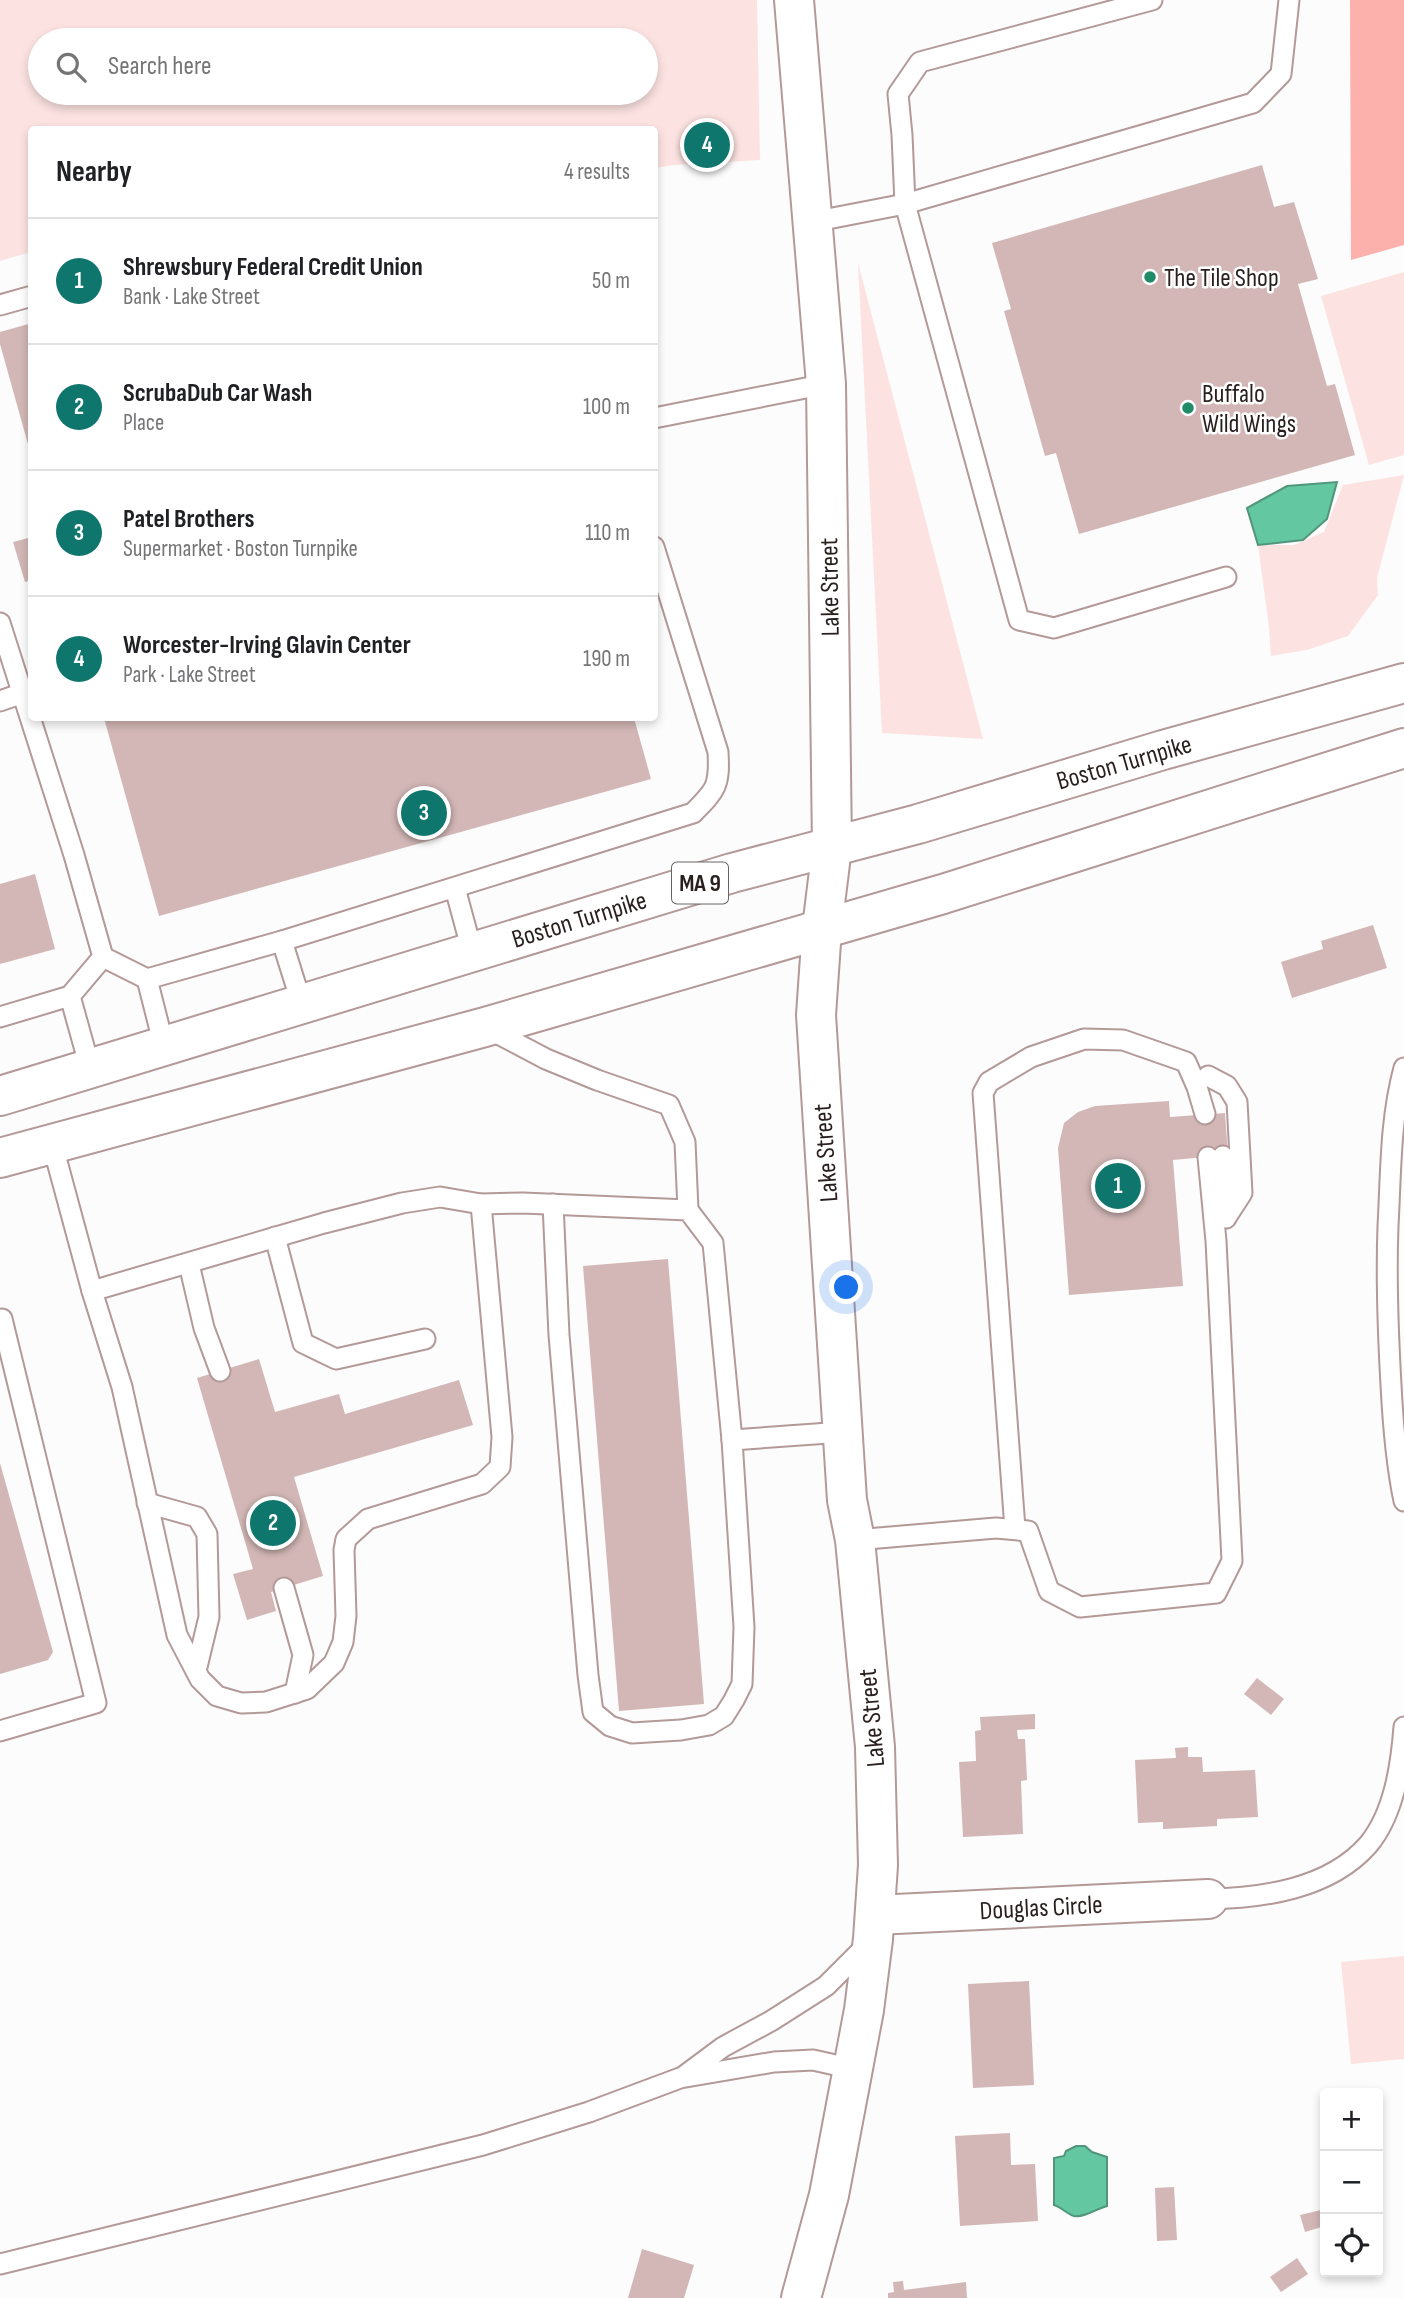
<!DOCTYPE html>
<html lang="en">
<head>
<meta charset="utf-8">
<style>
	:root { --surface:#fff; --page:#f6f6f6; --text:#202124; --muted:#757577; --line:#e0e0e0; --accent:#0f766e }
	body { margin:0; font-family:"Sofia Sans Condensed",sans-serif; background:var(--page); color:var(--text) }
	.controls { position:absolute; right:21px; bottom:21px; display:grid; overflow:hidden; border-radius:7px; box-shadow:0 4px 10px #0003 }
	.controls button { width:63px; height:63px; display:grid; place-items:center; padding:0; border:0; border-bottom:2px solid var(--line); background:var(--surface); color:var(--text); font:35px sans-serif }
	.you { position:absolute; left:847px; top:1288px; width:24px; height:24px; margin:-18px; border:5px solid #fff; border-radius:50%; background:#1a73e8; box-shadow:0 0 0 10px #1a73e833 }
	.badge { display:grid; place-items:center; width:46px; height:46px; border-radius:50%; background:var(--accent); color:#fff; font-size:23px; font-weight:700 }
	.pin { position:absolute; translate:-50% -50%; border:4px solid #fff; box-shadow:0 2px 7px #0006 }
	.list { margin:0; padding:0; list-style:none }
	h2 { display:flex; justify-content:space-between; align-items:center; height:91px; margin:0; padding:0 28px; font-size:30px }
	h2 small { font-size:23px; font-weight:400; color:var(--muted) }
	.list li { display:grid; grid-template-columns:46px 1fr auto; gap:21px; align-items:center; box-sizing:border-box; height:126px; padding:0 28px; border-top:2px solid var(--line) }
	.list b { display:block; font-size:26px; white-space:nowrap }
	.list p { margin:0; font-size:23px; white-space:nowrap; color:var(--muted) }
	.list em { font-size:23px; font-style:normal; color:var(--muted) }
	.icon { flex:none; width:38px; height:38px; fill:none; stroke:currentColor; stroke-width:2; stroke-linecap:round; stroke-linejoin:round }
	.map { position:relative; flex:none; width:1404px; height:2298px; overflow:hidden }
	.search { position:absolute; background:var(--surface); box-shadow:0 4px 10px #0003; left:28px; top:28px; width:630px; height:77px; display:flex; align-items:center; gap:18px; box-sizing:border-box; padding:0 24px; border-radius:38px; color:var(--muted); font-size:26px }
	.panel { position:absolute; background:var(--surface); box-shadow:0 4px 10px #0003; left:28px; top:126px; width:630px; height:595px; border-radius:7px }
	.map>svg:first-child { display:block }
</style>
</head>
<body>
<div class="map">
<svg width="1404" height="2298" viewBox="0 0 1404 2298">
	<rect width="100%" height="100%" fill="#fcfcfc"/>
	<g fill="#fce3e1" fill-rule="evenodd">
		<path d="M0,0H757L760,160L674,165L655,168L654,130H32L31,252L0,261ZM646,40V93H40V40Z"/>
		<polygon points="858,263 983,739 882,733"/>
		<polygon points="1404,272 1404,455 1369,465 1321,296"/>
		<polygon points="1404,475 1377,578 1378,595 1348,636 1307,650 1271,656 1269,627 1258,545 1294,545 1324,532 1343,485"/>
		<polygon points="1404,1956 1404,2059 1351,2064 1341,1962"/>
	</g>
	<polygon fill="#fdb1ac" points="1350,0 1404,0 1404,245 1351,260"/>
	<g fill="#63c8a1" stroke="#51957a" stroke-width="2">
		<polygon points="1337,482 1327,519 1303,540 1258,545 1247,508 1287,486"/>
		<path d="M1076,2146H1085L1092,2152L1107,2157V2206C1096,2209 1084,2218 1074,2216C1067,2214 1061,2207 1054,2205V2158L1064,2156L1066,2151Z"/>
	</g>
	<g fill="#d2b7b6">
		<polygon points="1262,165 1274,207 1294,202 1318,279 1298,284 1327,386 1335,384 1355,455 1079,534 1056,453 1045,456 1004,311 1011,309 992,243"/>
		<polygon points="32,323 32,454 31,455 0,344 0,332"/>
		<polygon points="32,537 32,580 25,582 13,542"/>
		<polygon points="104,718 634,718 651,779 159,916"/>
		<polygon points="35,874 55,949 0,964 0,884"/>
		<polygon points="1373,925 1387,968 1292,998 1281,962 1323,949 1321,941"/>
		<polygon points="1169,1101 1170,1117 1225,1113 1228,1155 1173,1160 1183,1286 1069,1295 1058,1148 1064,1123 1078,1112 1095,1106"/>
		<polygon points="668,1259 704,1704 619,1711 583,1266"/>
		<polygon points="259,1359 275,1412 339,1394 345,1414 459,1380 473,1425 294,1477 323,1576 271,1592 276,1611 247,1620 233,1574 253,1569 197,1378"/>
		<polygon points="0,1463 53,1652 48,1660 0,1674"/>
		<polygon points="1257,1678 1284,1699 1271,1715 1244,1694"/>
		<polygon points="1035,1714 1035,1729 1017,1730 1018,1739 1025,1739 1027,1780 1021,1781 1023,1834 963,1837 959,1762 976,1761 975,1731 981,1730 980,1717"/>
		<polygon points="1188,1747 1188,1757 1202,1757 1203,1772 1255,1770 1258,1817 1217,1819 1217,1826 1163,1829 1163,1822 1138,1823 1135,1760 1176,1758 1175,1748"/>
		<polygon points="1029,1981 1034,2085 973,2088 968,1984"/>
		<polygon points="1010,2133 1011,2165 1035,2164 1038,2221 960,2226 955,2136"/>
		<polygon points="1174,2187 1177,2240 1157,2241 1155,2188"/>
		<polygon points="1325,2209 1325,2226 1305,2232 1300,2215"/>
		<polygon points="642,2249 694,2265 684,2298 628,2298"/>
		<polygon points="1297,2258 1308,2274 1281,2292 1270,2277"/>
		<polygon points="903,2281 904,2290 966,2282 967,2298 888,2298 888,2293 894,2292 893,2282"/>
	</g>
	<g fill="none" stroke-linecap="round" stroke-linejoin="round">
		<g stroke="#b39998" stroke-width="23">
			<g id="lane">
				<polyline points="1152,0 920,62 898,94 902,135 905,204 1019,620 1054,628 1226,577"/>
				<polyline points="812,222 905,204 1253,103 1281,74 1289,0"/>
				<polyline points="0,305 32,296"/>
				<polyline points="654,418 826,384"/>
				<polyline points="0,623 74,855 103,957 147,979"/>
				<polyline points="0,701 23,693"/>
				<polyline points="455,888 472,951"/>
				<polyline points="282,941 302,1005"/>
				<polyline points="0,1017 70,996"/>
				<polyline points="487,1028 546,1059 597,1080 669,1105 685,1142 688,1210"/>
				<path d="M164,1046L147,979L282,941L693,813C716,790 720,786 718,752L654,547"/>
				<polyline points="90,1068 70,996 103,957"/>
				<path d="M1404,1068C1390,1120 1391,1172 1388,1226C1386,1279 1388,1332 1391,1385C1393,1424 1396,1463 1404,1501"/>
				<polyline points="1208,1076 1227,1086 1237,1102 1242,1193 1227,1216"/>
				<polyline points="52,1143 92,1291 122,1387 177,1635 200,1679 217,1696 241,1703 266,1702 307,1689 334,1663 343,1642 346,1616 344,1550 346,1539 368,1519 482,1484 500,1467 502,1437 481,1204 523,1203 688,1210 713,1243 732,1440 843,1432"/>
				<polyline points="1223,1156 1226,1218"/>
				<polyline points="553,1204 559,1335 588,1675 593,1712 610,1726 632,1733 681,1730 709,1725 724,1716 734,1700 742,1684 744,1627 732,1440"/>
				<polyline points="275,1237 303,1343 336,1359 425,1339"/>
				<polyline points="189,1264 204,1328 220,1371"/>
				<polyline points="92,1291 324,1223 402,1203 440,1197 481,1204"/>
				<polyline points="0,1320 2,1319 96,1703 0,1731"/>
				<polyline points="147,1503 197,1517 207,1534 209,1617 196,1671"/>
				<polyline points="1015,1529 983,1093 989,1082 1031,1057 1084,1039 1123,1040 1186,1062 1197,1087 1205,1114"/>
				<polyline points="855,1540 996,1528 1028,1531 1049,1591 1080,1607 1216,1593 1232,1561 1216,1241 1208,1157"/>
				<polyline points="284,1588 303,1655 295,1693"/>
				<path d="M1208,1899C1263,1898 1329,1889 1368,1845C1394,1814 1401,1766 1404,1727"/>
				<polyline points="684,2076 723,2047 771,2021 826,1986 869,1943"/>
				<polyline points="0,2264 483,2145 589,2112 680,2078 774,2062 813,2060 853,2069"/>
			</g>
		</g>
		<g stroke="#b39998" stroke-width="42">
			<polyline id="street" points="875,1915 1208,1899"/>
		</g>
		<g stroke="#b39998" stroke-width="42">
			<polyline id="secondary" points="794,0 826,384 832,847 822,928 816,1015 847,1500 855,1540 875,1747 878,1865 873,1939 864,2010 829,2195 801,2298"/>
		</g>
		<g stroke="#b39998" stroke-width="42">
			<g id="highway">
				<polyline points="0,1096 732,873 918,824 1163,750 1404,683"/>
				<polyline points="0,1158 485,1027 943,894 1404,748"/>
			</g>
		</g>
		<use href="#lane" stroke="#fff" stroke-width="19"/>
		<use href="#street" stroke="#fff" stroke-width="38"/>
		<use href="#secondary" stroke="#fff" stroke-width="38"/>
		<use href="#highway" stroke="#fff" stroke-width="38"/>
	</g>
	<g fill="#218a67" stroke="#fff" stroke-width="2.5">
		<circle cx="1150" cy="277" r="7"/>
		<circle cx="1188" cy="408" r="7"/>
	</g>
	<g text-anchor="middle" stroke-width="5" stroke-linejoin="round" paint-order="stroke">
		<rect fill="#fff" stroke="#686262" stroke-width="2" x="672" y="862.5" width="56" height="41" rx="5"/>
		<g font-size="24" font-weight="bold" fill="#281f1e">
			<text x="700" y="891">MA 9</text>
		</g>
		<g font-size="26" fill="#281f1e" stroke="#fff" text-anchor="start">
			<text x="1164" y="286">The Tile Shop</text>
			<text x="1202" y="402">Buffalo<tspan x="1202" dy="30">Wild Wings</tspan></text>
		</g>
		<g font-size="26" fill="#281f1e" stroke="#fff">
			<text transform="translate(829 587) rotate(-91)" y="9">Lake Street</text>
			<text transform="translate(1124 762) rotate(-16)" y="9">Boston Turnpike</text>
			<text transform="translate(579 919) rotate(-17)" y="9">Boston Turnpike</text>
			<text transform="translate(825 1153) rotate(-94)" y="9">Lake Street</text>
			<text transform="translate(871 1718) rotate(-95)" y="9">Lake Street</text>
			<text transform="translate(1041 1907) rotate(-3)" y="9">Douglas Circle</text>
		</g>
	</g>
</svg>
<div class="controls">
<button>+</button>
<button>−</button>
<button><svg class="icon" aria-label="locate" viewBox="0 0 24 24"><circle cx="12" cy="12" r="6"/><path d="M12 2v4M12 18v4M2 12h4M18 12h4"/></svg></button>
</div>
<div class="you"></div>
<div class="pin badge" style="left:1118px;top:1186px">1</div>
<div class="pin badge" style="left:273px;top:1523px">2</div>
<div class="pin badge" style="left:424px;top:813px">3</div>
<div class="pin badge" style="left:707px;top:145px">4</div>
<div class="search"><svg class="icon" aria-label="search" viewBox="0 0 24 24"><circle cx="10" cy="10" r="6"/><path d="M15 15l6 6"/></svg>Search here</div>
<section class="panel">
<h2>Nearby<small>4 results</small></h2>
<ul class="list">
<li><span class="badge">1</span><div><b>Shrewsbury Federal Credit Union</b><p>Bank · Lake Street</p></div><em>50 m</em></li>
<li><span class="badge">2</span><div><b>ScrubaDub Car Wash</b><p>Place</p></div><em>100 m</em></li>
<li><span class="badge">3</span><div><b>Patel Brothers</b><p>Supermarket · Boston Turnpike</p></div><em>110 m</em></li>
<li><span class="badge">4</span><div><b>Worcester-Irving Glavin Center</b><p>Park · Lake Street</p></div><em>190 m</em></li>
</ul>
</section>
</div>
</body>
</html>
